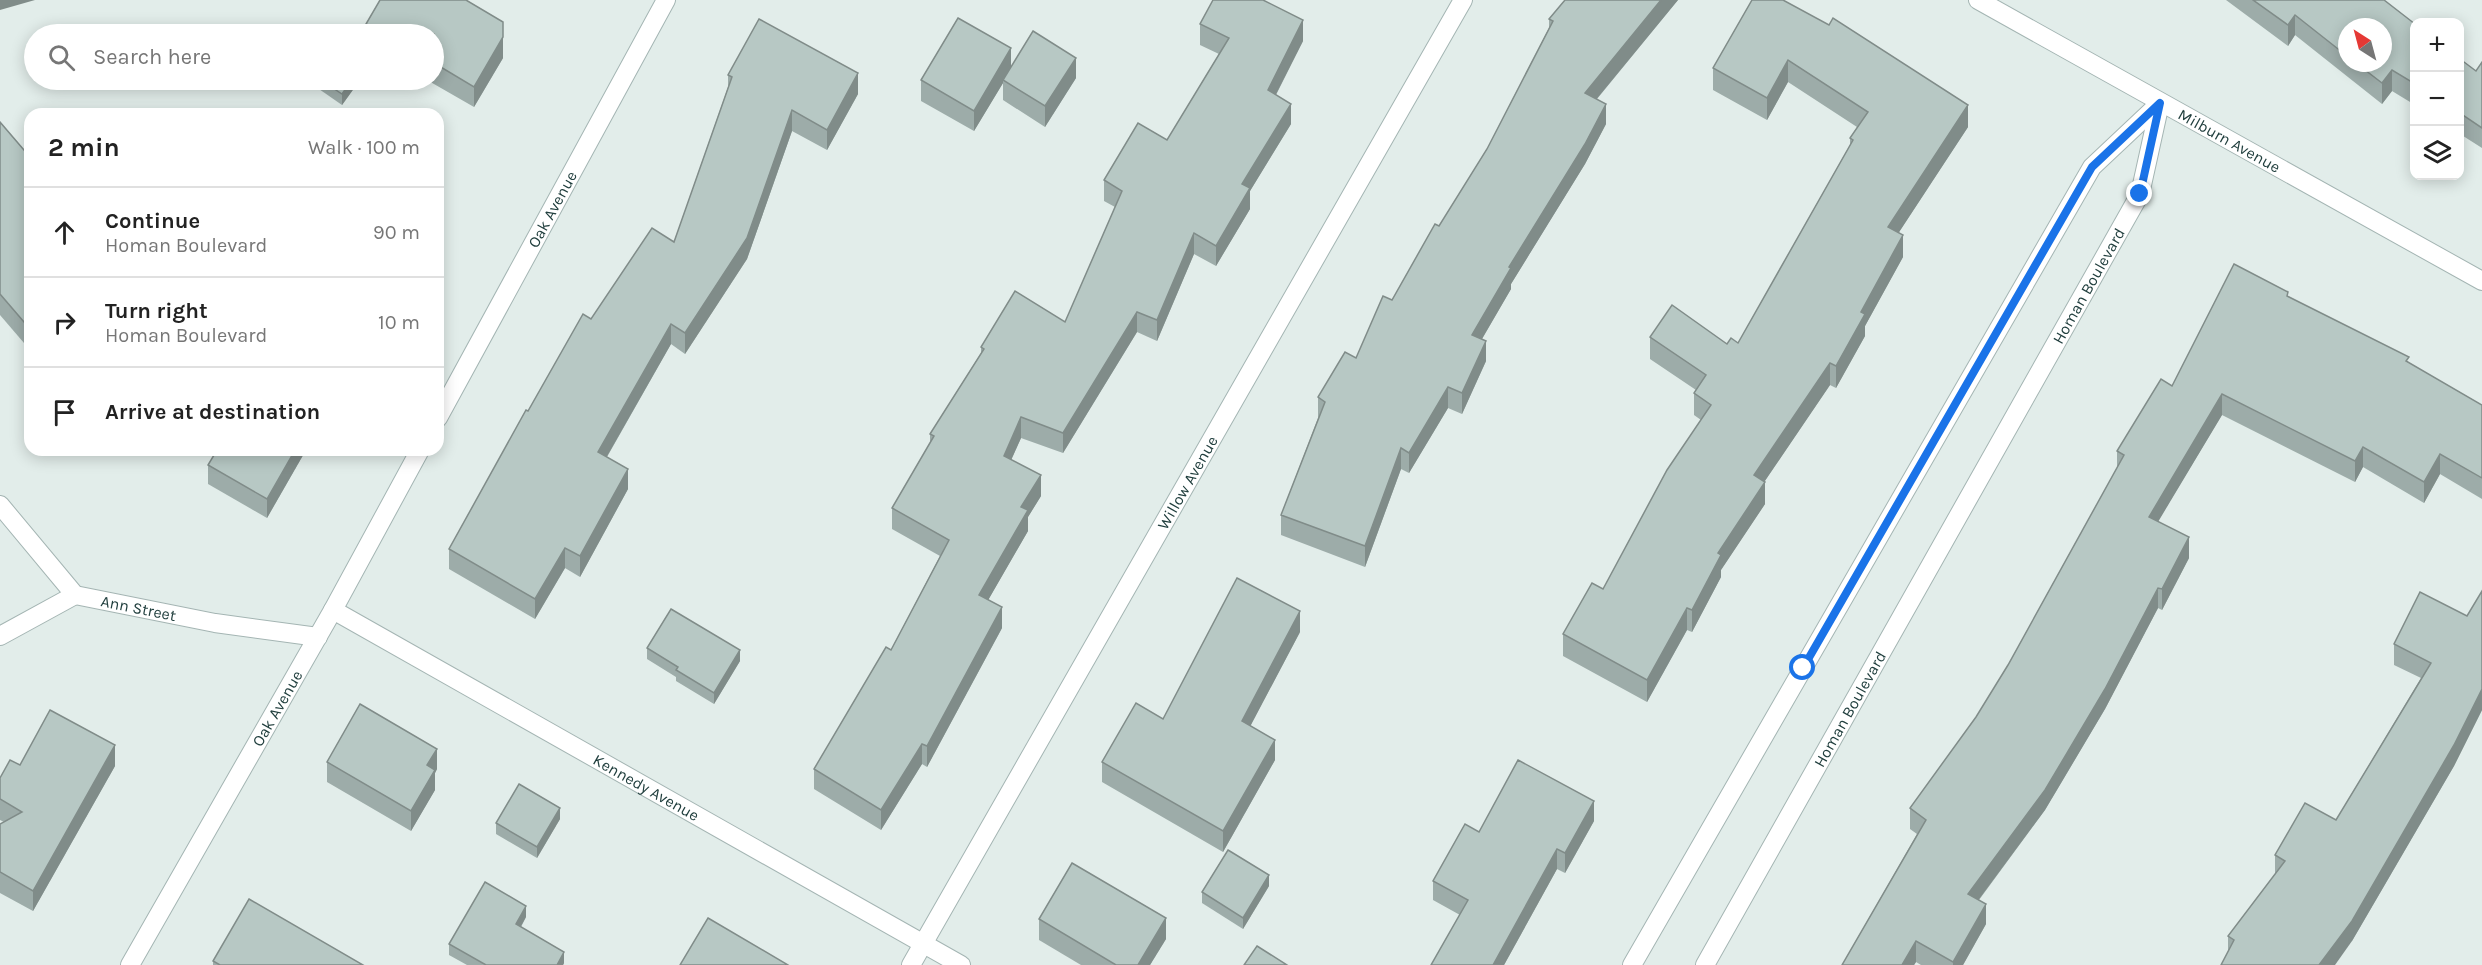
<!DOCTYPE html>
<html lang="en">
<head>
<meta charset="utf-8">
<style>
	:root { --surface:#fff; --page:#f6f6f6; --text:#222; --muted:#767676; --line:#e0e0e0 }
	body { margin:0; font-family:Karla,sans-serif; background:var(--page); color:var(--text) }
	.controls { position:absolute; right:18px; top:18px; display:grid; overflow:hidden; border-radius:12px; box-shadow:0 3px 15px #0003 }
	.controls button { width:54px; height:54px; display:grid; place-items:center; padding:0; border:0; border-bottom:2px solid var(--line); background:var(--surface); color:var(--text); font:30px sans-serif }
	.compass { position:absolute; left:2338px; top:18px; width:54px; height:54px; border-radius:50%; background:var(--surface); box-shadow:0 3px 15px #0003; rotate:324deg }
	.stop { position:absolute; width:18px; height:18px; margin:-14px; border:4px solid #1a73e8; border-radius:50%; background:#fff }
	.stop.end { background:#1a73e8; border-color:#fff; box-shadow:0 2px 6px #0008 }
	.list { margin:0; padding:0; list-style:none }
	h2 { display:flex; justify-content:space-between; align-items:center; height:78px; margin:0; padding:0 24px; font-size:26px }
	h2 small { font-size:20px; font-weight:400; color:var(--muted) }
	.list li { display:grid; grid-template-columns:39px 1fr auto; gap:18px; align-items:center; box-sizing:border-box; height:90px; padding:0 24px; border-top:2px solid var(--line) }
	.list b { display:block; font-size:22px; white-space:nowrap }
	.list p { margin:0; font-size:20px; white-space:nowrap; color:var(--muted) }
	.list em { font-size:20px; font-style:normal; color:var(--muted) }
	.icon { flex:none; width:33px; height:33px; fill:none; stroke:currentColor; stroke-width:2; stroke-linecap:round; stroke-linejoin:round }
	.map { position:relative; flex:none; width:2482px; height:965px; overflow:hidden }
	.search { position:absolute; background:var(--surface); box-shadow:0 3px 15px #0003; left:24px; top:24px; width:420px; height:66px; display:flex; align-items:center; gap:15px; box-sizing:border-box; padding:0 21px; border-radius:33px; color:var(--muted); font-size:22px }
	.panel { position:absolute; background:var(--surface); box-shadow:0 3px 15px #0003; left:24px; top:108px; width:420px; height:348px; border-radius:18px }
	.map>svg:first-child { display:block }
</style>
</head>
<body>
<div class="map">
<svg width="2482" height="965" viewBox="0 0 2482 965">
	<rect width="100%" height="100%" fill="#e2edea"/>
	<g fill="none" stroke-linecap="round" stroke-linejoin="round">
		<g stroke="#a4b5b3" stroke-width="20">
			<g id="minor">
				<path id="s1" d="M438,418L666,0"/>
				<path id="s2" d="M0,505L75,595L215,623L318,637"/>
				<path id="s3" d="M333,610L961,965"/>
				<polyline points="0,636 75,595"/>
				<path id="s4" d="M130,965L333,610L420,450"/>
				<path id="s5" d="M911,965L1463,0"/>
				<polyline points="1632,965 2092,167 2160,103"/>
				<path id="s6" d="M1705,965L2140,194L2160,103"/>
			</g>
		</g>
		<g stroke="#a4b5b3" stroke-width="20">
			<g id="tertiary">
				<path id="s7" d="M1978,0L2482,281"/>
			</g>
		</g>
		<use href="#minor" stroke="#fff" stroke-width="18"/>
		<use href="#tertiary" stroke="#fff" stroke-width="18"/>
	</g>
	<g fill="#9daca9" fill-rule="evenodd">
		<polygon points="380,0 466,0 503,22 503,58 474,107 427,80 434,80 434,34 366,34 366,24"/>
		<polygon points="1565,0 1678,0 1597,99 1606,124 1585,164 1511,284 1511,289 1482,339 1486,361 1462,414 1448,408 1409,473 1401,469 1365,567 1281,535 1281,515 1318,418 1318,397 1356,358 1439,226 1487,149 1549,28 1549,19"/>
		<polygon points="1752,0 1968,127 1899,232 1903,257 1865,326 1865,336 1836,388 1830,385 1764,482 1765,504 1721,570 1721,577 1692,632 1687,630 1647,702 1563,656 1563,634 1603,589 1701,420 1694,415 1694,393 1696,390 1650,359 1650,337 1727,344 1738,343 1850,145 1850,138 1857,127 1788,82 1767,120 1713,90 1713,68"/>
		<path d="M2226,0H2384L2415,24V105L2392,91L2382,104L2295,35L2288,46ZM2347,27L2383,63H2347Z"/>
		<polygon points="1200,24 1303,41 1276,95 1291,124 1250,191 1250,209 1216,266 1194,254 1157,341 1137,332 1063,453 1021,438 1011,460 1041,496 1028,517 1028,531 988,600 1002,628 927,767 922,764 881,830 814,789 814,769 891,650 940,556 892,529 892,508 930,443 930,434 981,353 981,347 1065,322 1115,207 1104,201 1104,180 1167,140 1219,54 1200,45"/>
		<polygon points="2460,59 2476,71 2482,62 2482,148 2460,134"/>
		<polygon points="1011,66 1076,78 1045,127 1003,100 1003,83 974,131 921,101 921,80"/>
		<polygon points="728,75 858,94 827,150 792,131 747,259 685,354 671,344 607,457 628,489 580,577 565,568 535,619 449,569 449,549 528,411 674,242 728,87"/>
		<polygon points="306,80 360,80 342,105"/>
		<polygon points="0,122 30,157 30,350 0,315"/>
		<polygon points="2288,296 2409,363 2482,405 2482,499 2440,474 2424,503 2363,467 2355,482 2222,415 2158,521 2189,558 2162,610 2158,608 2105,709 2045,810 1979,900 1986,924 1963,965 1921,965 1916,962 1914,965 1842,965 1917,834 1910,829 1910,808 1976,717 2008,665 2117,468 2117,451 2172,386"/>
		<polygon points="217,450 306,450 267,518 208,484 208,465"/>
		<polygon points="2482,591 2482,710 2454,766 2352,941 2228,951 2228,936 2275,874 2275,855 2336,820 2421,678 2394,665 2394,644 2467,616"/>
		<polygon points="1300,632 1250,726 1275,760 1223,852 1102,782 1102,762 1163,719"/>
		<polygon points="647,648 740,661 714,704 676,681 676,677 647,659"/>
		<polygon points="327,762 437,769 435,773 435,790 411,831 327,782"/>
		<polygon points="20,765 115,766 33,911 0,893 0,824 4,822 0,820 0,778"/>
		<polygon points="560,819 537,858 496,834 496,823"/>
		<polygon points="1594,821 1565,873 1557,869 1504,965 1431,965 1460,915 1433,900 1433,881 1479,832"/>
		<polygon points="1269,886 1243,929 1202,903 1202,892"/>
		<polygon points="526,917 521,927 564,963 563,965 467,965 449,955 449,944"/>
		<polygon points="1039,919 1166,939 1150,965 1081,965 1039,940"/>
		<polygon points="213,961 363,965 213,965"/>
	</g>
	<g fill="#808c89">
		<polygon points="0,0 35,0 0,10"/>
		<polygon points="1661,0 1678,0 1585,113 1585,93"/>
		<polygon points="2295,15 2295,35 2288,46 2288,25"/>
		<polygon points="1303,20 1303,41 1268,110 1268,90"/>
		<polygon points="503,37 503,58 474,107 474,87"/>
		<polygon points="1011,48 1011,69 1003,80 1003,83 974,131 974,111"/>
		<polygon points="1076,58 1076,78 1045,127 1045,106"/>
		<polygon points="1788,60 1788,82 1767,120 1767,98"/>
		<polygon points="2392,70 2392,91 2382,104 2382,83"/>
		<polygon points="858,73 858,94 827,150 827,130"/>
		<polygon points="352,80 360,80 342,105 342,94"/>
		<polygon points="1291,104 1291,124 1250,191 1250,209 1216,266 1216,246 1242,184"/>
		<polygon points="1606,104 1606,124 1585,164 1511,284 1511,289 1472,356 1472,335 1509,267"/>
		<polygon points="1968,105 1968,127 1888,249 1888,227"/>
		<polygon points="792,110 792,131 747,259 685,354 685,333"/>
		<polygon points="1194,233 1194,254 1157,341 1157,320"/>
		<polygon points="1903,235 1903,257 1865,326 1865,336 1836,388 1836,366 1861,312"/>
		<polygon points="1137,312 1137,332 1063,453 1063,433"/>
		<polygon points="671,324 671,344 598,472 598,452"/>
		<polygon points="1486,341 1486,361 1462,414 1462,393"/>
		<polygon points="1830,363 1830,385 1754,497 1754,475"/>
		<polygon points="1448,387 1448,408 1409,473 1409,453"/>
		<polygon points="2222,394 2222,415 2149,537 2149,517"/>
		<polygon points="1021,417 1021,438 1004,476 1004,456"/>
		<polygon points="2363,447 2363,467 2355,482 2355,461"/>
		<polygon points="1401,448 1401,469 1365,567 1365,546"/>
		<polygon points="295,450 306,450 267,518 267,499"/>
		<polygon points="2440,454 2440,474 2424,503 2424,482"/>
		<polygon points="628,469 628,489 580,577 580,556"/>
		<polygon points="1041,475 1041,496 1028,517 1028,531 979,616 979,595 1021,507"/>
		<polygon points="1765,482 1765,504 1721,570 1721,577 1692,632 1692,610 1718,553"/>
		<polygon points="2189,537 2189,558 2162,610 2162,589"/>
		<polygon points="565,548 565,568 535,619 535,599"/>
		<polygon points="2158,588 2158,608 2105,709 2045,810 1968,914 1968,894"/>
		<polygon points="1002,607 1002,628 927,767 927,746"/>
		<polygon points="1687,608 1687,630 1647,702 1647,680"/>
		<polygon points="1300,611 1300,632 1242,742 1242,721"/>
		<polygon points="740,650 740,661 714,704 714,693"/>
		<polygon points="2482,689 2482,710 2454,766 2352,941 2335,965 2319,965"/>
		<polygon points="1275,740 1275,760 1223,852 1223,831"/>
		<polygon points="922,744 922,764 881,830 881,810"/>
		<polygon points="115,745 115,766 33,911 33,891"/>
		<polygon points="437,749 437,769 435,773 435,790 411,831 411,811 427,765"/>
		<polygon points="1594,801 1594,821 1565,873 1565,853"/>
		<polygon points="560,808 560,819 537,858 537,847"/>
		<polygon points="1557,849 1557,869 1504,965 1493,965"/>
		<polygon points="1269,875 1269,886 1243,929 1243,918"/>
		<polygon points="1986,904 1986,924 1963,965 1953,965 1953,962"/>
		<polygon points="526,906 526,917 516,935 516,924"/>
		<polygon points="1166,918 1166,939 1150,965 1138,965"/>
		<polygon points="1916,941 1916,962 1914,965 1902,965"/>
		<polygon points="564,952 564,963 563,965 557,965"/>
	</g>
	<g fill="#b7c8c4" stroke="#808c89" stroke-width="1.5">
		<polygon points="380,0 466,0 503,22 503,37 474,87 434,63 434,34 385,34 366,24"/>
		<polygon points="1213,0 1263,0 1303,20 1268,90 1291,104 1242,184 1250,188 1216,246 1194,233 1157,320 1137,312 1063,433 1021,417 1004,456 1041,475 1021,507 1028,510 979,595 1002,607 927,746 922,744 881,810 814,769 886,647 891,650 949,540 892,508 934,436 930,434 984,349 981,347 1015,291 1065,322 1122,191 1104,180 1138,123 1167,140 1229,38 1200,24"/>
		<polygon points="1565,0 1661,0 1585,93 1606,104 1585,144 1509,267 1511,268 1472,335 1486,341 1462,393 1448,387 1409,453 1401,448 1365,546 1281,515 1325,402 1318,397 1345,352 1356,358 1383,296 1392,300 1435,224 1439,226 1487,149 1553,21 1549,19"/>
		<polygon points="1752,0 1783,0 1829,25 1833,18 1968,105 1888,227 1903,235 1861,312 1865,314 1836,366 1830,363 1754,475 1765,482 1718,553 1721,555 1692,610 1687,608 1647,680 1563,634 1592,583 1603,589 1667,470 1711,405 1694,393 1706,375 1650,337 1672,305 1727,344 1731,338 1738,343 1853,140 1850,138 1868,112 1788,60 1767,98 1713,68"/>
		<polygon points="2253,0 2384,0 2415,24 2415,84 2392,70 2382,83 2356,63 2383,63 2383,27 2347,27 2347,56 2295,15 2288,25"/>
		<polygon points="958,18 1011,48 974,111 921,80"/>
		<polygon points="759,19 858,73 827,130 792,110 747,238 685,333 671,324 598,452 628,469 580,556 565,548 535,599 449,549 526,410 528,411 583,314 591,319 652,228 674,242 732,77 728,75"/>
		<polygon points="328,27 339,34 322,34"/>
		<polygon points="1033,31 1076,58 1045,106 1003,80"/>
		<polygon points="2460,59 2476,71 2482,62 2482,128 2460,113"/>
		<polygon points="321,80 352,80 342,94"/>
		<polygon points="0,122 30,157 30,329 0,294"/>
		<polygon points="2234,264 2288,292 2287,296 2409,357 2406,361 2482,405 2482,478 2440,454 2424,482 2363,447 2355,461 2222,394 2149,517 2189,537 2162,589 2158,588 2105,689 2045,790 1968,894 1986,904 1953,962 1916,941 1902,965 1842,965 1926,820 1910,808 1976,717 2008,665 2124,455 2117,451 2161,379 2172,386"/>
		<polygon points="217,450 295,450 267,499 208,465"/>
		<polygon points="1237,578 1300,611 1242,721 1275,740 1223,831 1102,762 1136,703 1163,719"/>
		<polygon points="2482,591 2482,689 2454,745 2352,921 2319,965 2221,965 2234,940 2228,936 2285,861 2275,855 2305,803 2336,820 2431,663 2394,644 2420,592 2467,616"/>
		<polygon points="671,609 740,650 714,693 676,670 678,667 647,648"/>
		<polygon points="360,704 437,749 427,765 435,770 411,811 327,762"/>
		<polygon points="50,710 115,745 33,891 0,872 0,824 22,812 0,799 0,778 10,760 20,765"/>
		<polygon points="1518,760 1594,801 1565,853 1557,849 1493,965 1431,965 1468,900 1433,881 1465,824 1479,832"/>
		<polygon points="519,784 560,808 537,847 496,823"/>
		<polygon points="1228,850 1269,875 1243,918 1202,892"/>
		<polygon points="1072,863 1166,918 1138,965 1116,965 1039,919"/>
		<polygon points="485,882 526,906 516,924 564,952 557,965 486,965 449,944"/>
		<polygon points="249,899 363,965 220,965 213,961"/>
		<polygon points="708,918 788,965 680,965"/>
		<polygon points="1257,946 1287,965 1244,965"/>
	</g>
	<g fill="none" stroke-linecap="round" stroke-linejoin="round">
		<polyline stroke="#1a73e8" stroke-width="8" points="1803,668 2092,167 2160,103 2140,194"/>
	</g>
	<g text-anchor="middle" stroke-width="4.5" stroke-linejoin="round" paint-order="stroke">
		<g font-size="16" fill="#213f3e" stroke="#f3f9f7">
			<text dy="6" stroke="none"><textPath href="#s7" startOffset="288">Milburn Avenue</textPath></text>
			<text dy="6" stroke="none"><textPath href="#s1" startOffset="238">Oak Avenue</textPath></text>
			<text dy="6" stroke="none"><textPath href="#s6" startOffset="780">Homan Boulevard</textPath></text>
			<text dy="6" stroke="none"><textPath href="#s5" startOffset="556">Willow Avenue</textPath></text>
			<text dy="6" stroke="none"><textPath href="#s2" startOffset="182">Ann Street</textPath></text>
			<text dy="6" stroke="none"><textPath href="#s4" startOffset="296">Oak Avenue</textPath></text>
			<text dy="6" stroke="none"><textPath href="#s6" startOffset="294">Homan Boulevard</textPath></text>
			<text dy="6" stroke="none"><textPath href="#s3" startOffset="360">Kennedy Avenue</textPath></text>
		</g>
	</g>
</svg>
<div class="controls">
<button>+</button>
<button>−</button>
<button><svg class="icon" aria-label="layers" viewBox="0 0 24 24"><path d="M12 4l9 5-9 5-9-5zM3 14l9 5 9-5"/></svg></button>
</div>
<svg class="compass" viewBox="-18 -18 36 36"><path d="M0-13l5 13h-10z" fill="#e53935"/><path d="M0 13l5-13h-10z" fill="#767676"/></svg>
<div class="stop" style="left:1803px;top:668px"></div>
<div class="stop end" style="left:2140px;top:194px"></div>
<div class="search"><svg class="icon" aria-label="search" viewBox="0 0 24 24"><circle cx="10" cy="10" r="6"/><path d="M15 15l6 6"/></svg>Search here</div>
<section class="panel">
<h2>2 min<small>Walk · 100 m</small></h2>
<ul class="list">
<li><svg class="icon" aria-label="ahead" viewBox="0 0 24 24"><path d="M12 20V5M6 11l6-6 6 6"/></svg><div><b>Continue</b><p>Homan Boulevard</p></div><em>90 m</em></li>
<li><svg class="icon" aria-label="right" viewBox="0 0 24 24"><path d="M7 20v-9h11M14 6l5 5-5 5"/></svg><div><b>Turn right</b><p>Homan Boulevard</p></div><em>10 m</em></li>
<li><svg class="icon" aria-label="arrive" viewBox="0 0 24 24"><path d="M6 21V4h12l-3 4 3 4H6"/></svg><div><b>Arrive at destination</b></div></li>
</ul>
</section>
</div>
</body>
</html>
